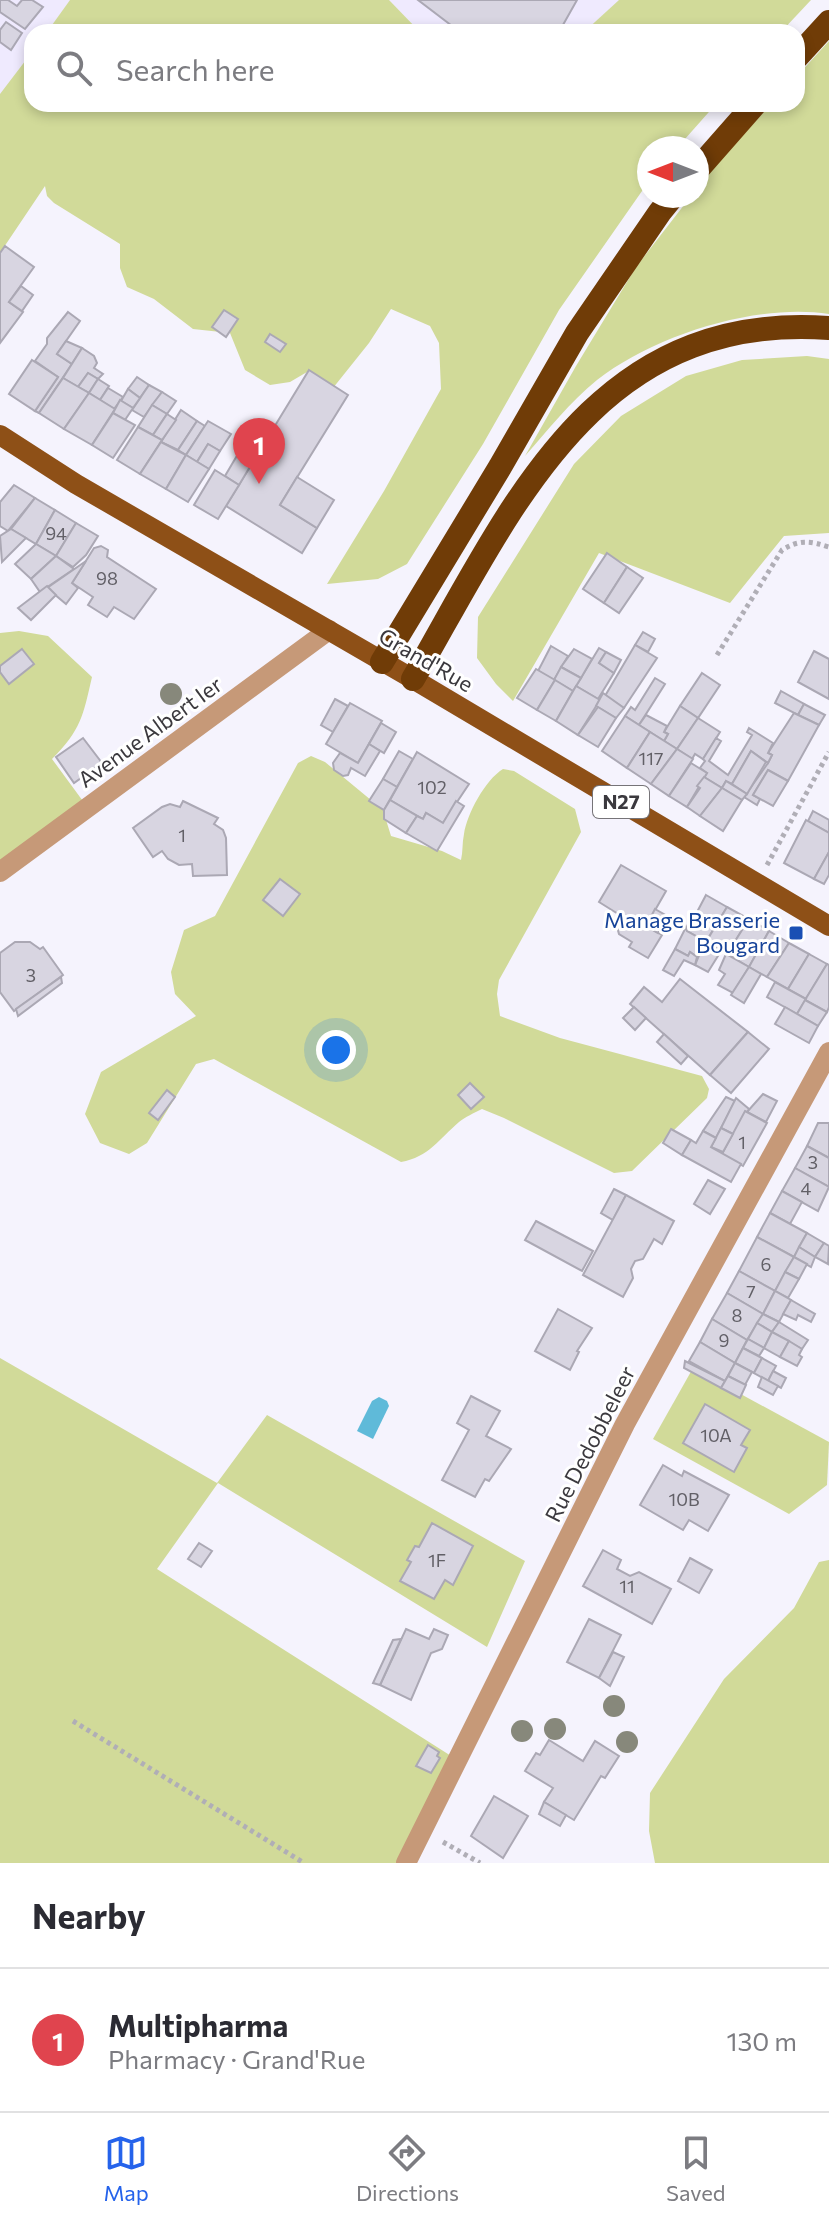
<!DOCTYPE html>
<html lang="en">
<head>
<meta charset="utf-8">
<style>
	:root { --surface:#fff; --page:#f7f7f7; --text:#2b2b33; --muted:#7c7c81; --line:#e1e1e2; --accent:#2563eb }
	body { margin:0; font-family:Commissioner,sans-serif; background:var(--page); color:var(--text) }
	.compass { position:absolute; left:637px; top:136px; width:72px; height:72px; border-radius:50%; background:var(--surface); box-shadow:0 4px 12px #0003; rotate:270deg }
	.you { position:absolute; left:336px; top:1050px; width:28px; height:28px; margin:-20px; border:6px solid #fff; border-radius:50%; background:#1a73e8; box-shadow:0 0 0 12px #1a73e833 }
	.badge { display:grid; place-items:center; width:52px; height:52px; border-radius:50%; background:var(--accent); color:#fff; font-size:26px; font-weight:700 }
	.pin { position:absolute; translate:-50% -66px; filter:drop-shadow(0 2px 4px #0008) }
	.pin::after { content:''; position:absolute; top:42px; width:28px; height:24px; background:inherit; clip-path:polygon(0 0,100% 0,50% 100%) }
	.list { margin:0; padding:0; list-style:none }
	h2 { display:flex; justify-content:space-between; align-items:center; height:104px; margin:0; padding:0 32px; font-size:34px }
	h2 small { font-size:26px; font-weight:400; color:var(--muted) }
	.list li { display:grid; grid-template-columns:52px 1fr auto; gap:24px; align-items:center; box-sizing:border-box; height:144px; padding:0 32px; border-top:2px solid var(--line) }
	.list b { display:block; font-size:30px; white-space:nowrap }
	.list p { margin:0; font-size:26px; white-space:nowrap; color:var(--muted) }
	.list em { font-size:26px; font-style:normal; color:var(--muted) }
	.icon { flex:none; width:44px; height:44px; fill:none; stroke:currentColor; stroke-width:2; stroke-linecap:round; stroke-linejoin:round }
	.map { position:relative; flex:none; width:829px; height:1863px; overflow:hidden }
	.search { position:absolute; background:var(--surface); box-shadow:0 4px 12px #0003; left:24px; right:24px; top:24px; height:88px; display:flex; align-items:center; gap:20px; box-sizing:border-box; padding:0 28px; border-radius:24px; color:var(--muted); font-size:30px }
	.sheet { height:248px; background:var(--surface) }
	nav { display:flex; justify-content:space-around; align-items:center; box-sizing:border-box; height:112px; border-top:2px solid var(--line); background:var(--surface); font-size:22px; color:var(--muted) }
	nav a { display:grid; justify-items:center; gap:4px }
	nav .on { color:var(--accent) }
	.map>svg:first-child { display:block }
</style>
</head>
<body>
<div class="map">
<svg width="829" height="1863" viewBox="0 0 829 1863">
	<rect width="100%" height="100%" fill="#f5f3fd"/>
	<g fill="#efeafe">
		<polygon points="0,0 119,0 95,32 32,32 32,104 0,162"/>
		<polygon points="389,0 620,0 584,32 420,32"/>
	</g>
	<g fill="#d1da99">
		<polygon points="70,0 389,0 420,32 47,32"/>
		<polygon points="619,0 811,0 781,32 584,32"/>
		<path d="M829,41V314C756,303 655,335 597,380C570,402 548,430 525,456L576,366L636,267L691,196H697V188L707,175L771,104H797V76Z"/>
		<polygon points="32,52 32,104 716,104 677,148 649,148 649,181 559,310 483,444 407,564 378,579 327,584 384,491 441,389 439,343 430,326 391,309 369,343 333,388 307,372 290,382 270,385 245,370 230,333 193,329 154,299 127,287 120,268 120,244 54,203 47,196 45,186 0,253 0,94"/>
		<polygon points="807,356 829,359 829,533 784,536 730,603 599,553 513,701 496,684 477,658 478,617 574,464 621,416 686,376 742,360"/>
		<path d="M19,631L48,636L92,677C83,716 81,730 52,759L88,808L0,872V633Z"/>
		<path d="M311,756L325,762L383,810L391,836L442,851L461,860C463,852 462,843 464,834C467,814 485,780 503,769L514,771L575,809L581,832L499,980L497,994L500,1016L560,1038L702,1076L709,1089L707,1098L632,1171L614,1173L504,1118L482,1109C474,1113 465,1117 459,1122C439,1139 429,1157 401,1162L214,1059L196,1064L147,1143L129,1154L100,1143L85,1114L101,1072L196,1016L175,994L171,972L184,930L215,916L298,763Z"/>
		<polygon points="0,1358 217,1483 267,1415 525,1561 487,1647 218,1483 157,1569 459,1761 406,1863 0,1863"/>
		<polygon points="693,1368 829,1442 827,1485 789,1514 653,1439"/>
		<polygon points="829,1560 829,1863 655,1863 649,1831 650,1793 724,1679 794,1608 819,1562"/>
	</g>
	<polygon fill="#5fbad9" points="379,1397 387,1401 389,1406 373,1439 357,1431 372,1401"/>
	<g fill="#d8d5e1" stroke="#aba8b4" stroke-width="2">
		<polygon points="0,0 8,0 17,6 22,0 32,0 43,7 25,29 0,12"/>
		<polygon points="418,0 577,0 559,32 460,32"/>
		<polygon points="6,22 22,33 11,50 0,42 0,30"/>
		<polygon points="5,246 34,267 9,302 23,312 0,343 0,253"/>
		<polygon points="21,286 33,295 22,311 9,302"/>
		<polygon points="224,310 238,319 226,337 212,327"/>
		<polygon points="68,312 80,321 57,354 72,364 39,413 35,411 58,377 35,361 47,344 47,338"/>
		<polygon points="270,334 286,344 280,352 265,342"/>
		<polygon points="66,341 82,348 72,364 57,354"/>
		<polygon points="82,348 94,356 97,363 94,368 103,374 98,379 88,373 78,387 63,378"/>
		<polygon points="32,360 58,377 35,411 9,394"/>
		<polygon points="309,370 348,395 280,505 317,528 302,553 226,506"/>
		<polygon points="88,373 98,379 89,393 78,387"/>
		<polygon points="137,377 149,385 140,398 128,389"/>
		<polygon points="63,378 89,393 64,429 39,413"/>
		<polygon points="98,379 109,386 100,400 89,393"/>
		<polygon points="149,385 162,392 144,417 132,410"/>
		<polygon points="108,388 123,397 114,409 100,400"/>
		<polygon points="128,389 140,398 133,408 121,401"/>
		<polygon points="162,392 176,401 167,414 152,405"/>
		<polygon points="89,393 115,409 92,445 64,429"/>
		<polygon points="120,400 133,408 125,420 113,413"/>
		<polygon points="152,405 167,414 153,435 138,427"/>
		<polygon points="181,410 197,421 178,450 161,442"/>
		<polygon points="113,413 135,425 113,458 92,445"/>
		<polygon points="167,414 176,420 162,440 153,435"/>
		<polygon points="197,421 205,426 186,455 178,450"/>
		<polygon points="208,421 231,434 220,451 208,444 197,462 186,455"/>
		<polygon points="138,427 162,440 140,474 117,460"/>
		<polygon points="161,442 186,455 166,489 140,474"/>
		<polygon points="245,442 260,450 239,485 225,476"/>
		<polygon points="208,444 220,451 209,469 197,462"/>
		<polygon points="186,455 209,469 188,502 166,489"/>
		<polygon points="215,470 239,485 218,519 194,505"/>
		<polygon points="297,477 334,500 317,528 280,505"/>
		<polygon points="14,485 35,498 8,531 0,526 0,502"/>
		<polygon points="35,498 55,510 36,544 11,529"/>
		<polygon points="55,510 76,523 56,556 36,544"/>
		<polygon points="76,523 98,536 86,555 73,567 56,556"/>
		<polygon points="11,529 26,538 2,562 0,536"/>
		<polygon points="36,544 56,556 31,579 15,564"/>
		<polygon points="101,546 108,550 107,557 156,589 134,619 114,607 107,617 88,605 93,597 72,583 94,548"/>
		<polygon points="607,553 627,567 604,603 583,589"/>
		<polygon points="56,556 74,569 40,592 31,579"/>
		<polygon points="86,561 72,583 78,588 66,604 47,588"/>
		<polygon points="627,567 643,578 619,613 604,603"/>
		<polygon points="47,586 56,595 31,620 18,608"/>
		<polygon points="643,632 655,639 648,652 635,645"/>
		<polygon points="635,645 657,658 624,708 605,696"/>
		<polygon points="551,646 568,656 554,680 538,671"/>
		<polygon points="599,648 606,652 599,663 614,673 598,699 576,686"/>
		<polygon points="22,649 34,664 9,684 0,672 0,666"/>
		<polygon points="574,649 592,659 581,678 561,667"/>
		<polygon points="814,651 829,659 829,699 798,682"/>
		<polygon points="606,652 621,660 614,673 599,663"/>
		<polygon points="561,667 581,678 573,691 554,680"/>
		<polygon points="536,669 555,680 537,710 517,698"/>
		<polygon points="702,673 720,685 698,718 680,706"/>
		<polygon points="655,678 665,684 639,725 625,716 631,707 635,710"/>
		<polygon points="555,680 573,691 556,721 537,710"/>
		<polygon points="576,686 600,700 578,735 556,721"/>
		<polygon points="781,691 804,704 798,715 775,703"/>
		<polygon points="603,693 624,708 616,718 596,706"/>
		<polygon points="335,699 348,706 333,732 321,725"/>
		<polygon points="350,703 382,721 358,763 326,744"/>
		<polygon points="804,704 825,715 819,725 798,715"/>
		<polygon points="680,706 698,718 677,749 664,741 668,734 664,732"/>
		<polygon points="598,707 616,718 598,747 578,735"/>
		<polygon points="794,713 819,725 788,781 768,770 753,795 760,799 757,805 744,797 768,763 772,755 768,753"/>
		<polygon points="646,715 667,726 664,732 668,734 664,741 639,725"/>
		<polygon points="625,716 650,732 627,768 602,751"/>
		<polygon points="698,718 720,732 703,759 695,754 692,759 677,749"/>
		<polygon points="381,723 396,732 384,753 369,744"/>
		<polygon points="749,728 773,743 768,753 772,755 768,763 751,751 732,784 726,781 722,788 704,777 707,773 700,768 705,761 703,759 716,738 721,741 709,761 728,775 752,735 747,732"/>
		<polygon points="650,732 677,749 651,784 627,768"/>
		<polygon points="83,738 102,763 74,783 56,757"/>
		<polygon points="369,744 380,751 365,776 351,768 348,775 343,776 334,770 333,763 340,753 358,763"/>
		<polygon points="677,749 693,759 669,796 651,784"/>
		<polygon points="399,751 413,759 397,787 383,779"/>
		<polygon points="751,751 766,762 747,794 732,784"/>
		<polygon points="417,752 469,784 443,823 426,813 423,819 390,800"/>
		<polygon points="691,763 707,773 687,807 669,796"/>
		<polygon points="768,770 788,781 773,806 753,795"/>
		<polygon points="704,777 722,788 700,816 687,807 700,788 697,786"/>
		<polygon points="383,779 397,787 384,810 369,801"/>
		<polygon points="726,781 747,794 742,800 722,788"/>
		<polygon points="722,788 742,800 723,831 700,816"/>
		<polygon points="390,800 417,816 406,833 384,819 384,810"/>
		<polygon points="183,801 218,818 214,824 223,830 226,838 227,875 193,876 192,864 179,865 168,859 162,851 153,857 133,828 162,807 170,804 180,807"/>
		<polygon points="456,801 464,806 437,851 406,833 417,816 423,819 426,813 443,823"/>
		<polygon points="813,811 829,820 829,833 808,821"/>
		<polygon points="806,820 829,833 829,852 814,879 784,863"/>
		<polygon points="829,852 829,875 824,884 814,879"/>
		<polygon points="621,865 666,891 646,926 662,935 648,958 629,947 632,942 619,934 617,927 623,917 599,902"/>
		<polygon points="280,879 300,894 283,916 263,900"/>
		<polygon points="706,895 727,907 706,942 687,931"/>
		<polygon points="727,907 749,919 727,954 706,942"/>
		<polygon points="655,909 667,916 658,933 646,926"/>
		<polygon points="749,919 769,931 749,967 727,954"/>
		<polygon points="686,927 687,931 705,941 697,957 690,952 688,956 675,949"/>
		<polygon points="769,931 789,943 767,977 749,967"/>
		<polygon points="705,941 721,951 708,972 695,965"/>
		<polygon points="15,942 30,942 40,949 43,947 63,975 14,1011 0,992 0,953"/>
		<polygon points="789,943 809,954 788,989 767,977"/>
		<polygon points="675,949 688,956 690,952 697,957 695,965 684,960 674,976 663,970"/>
		<polygon points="726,954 749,967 733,993 718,985 725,974 719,970"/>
		<polygon points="809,954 827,964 806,999 788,989"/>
		<polygon points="827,964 829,965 829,1007 827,1012 805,1000"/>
		<polygon points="749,967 761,974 744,1003 731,995"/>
		<polygon points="61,977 62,983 18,1016 16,1009"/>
		<polygon points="680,979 748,1032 710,1075 630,1004 644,987 662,1002"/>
		<polygon points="775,982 806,999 797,1014 767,997"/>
		<polygon points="805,1000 827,1012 818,1026 797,1014"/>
		<polygon points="634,1007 646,1018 635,1030 623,1018"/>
		<polygon points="785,1007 818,1026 809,1043 775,1024"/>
		<polygon points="748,1032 769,1049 731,1093 710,1075"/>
		<polygon points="664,1034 688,1056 681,1064 657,1042"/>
		<polygon points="470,1083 484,1097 471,1109 458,1095"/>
		<polygon points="167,1090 175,1097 158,1120 149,1113"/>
		<polygon points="763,1094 777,1101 766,1122 747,1112"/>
		<polygon points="726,1097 735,1101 716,1138 703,1131"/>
		<polygon points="736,1098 749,1109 733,1134 721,1128"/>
		<polygon points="745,1111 767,1123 743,1166 722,1154"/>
		<polygon points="818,1123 829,1123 829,1158 807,1146"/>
		<polygon points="721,1128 733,1134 723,1152 711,1147"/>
		<polygon points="671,1129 691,1140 682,1155 663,1143"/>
		<polygon points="703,1131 716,1138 711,1147 741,1164 731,1182 682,1155 691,1140 696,1143"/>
		<polygon points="807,1146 829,1158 829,1187 795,1168"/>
		<polygon points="795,1168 829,1187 818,1211 782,1191"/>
		<polygon points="708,1180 725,1189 710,1214 694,1204"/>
		<polygon points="614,1189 626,1195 613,1220 601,1213"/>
		<polygon points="782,1191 802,1202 790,1224 770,1213"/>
		<polygon points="626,1195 674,1221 662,1244 654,1239 643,1259 635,1261 631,1269 633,1278 623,1297 583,1275"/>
		<polygon points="770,1213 807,1233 794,1257 757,1237"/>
		<polygon points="536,1221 593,1251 582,1271 525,1240"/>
		<polygon points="807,1233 824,1243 815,1257 799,1247"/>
		<polygon points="757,1237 794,1257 775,1291 739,1271"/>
		<polygon points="824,1243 829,1246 828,1264 815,1257"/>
		<polygon points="799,1247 815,1257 811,1267 794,1257"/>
		<polygon points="794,1257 807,1264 799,1279 785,1272"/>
		<polygon points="739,1271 775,1291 763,1314 727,1293"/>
		<polygon points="785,1272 799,1279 788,1298 775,1291"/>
		<polygon points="775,1291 791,1300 779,1322 763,1314"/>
		<polygon points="727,1293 763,1314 747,1340 712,1319"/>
		<polygon points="791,1300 815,1314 811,1322 798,1315 796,1320 783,1314"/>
		<polygon points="558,1309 592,1328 577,1351 579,1352 570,1370 535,1351"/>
		<polygon points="763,1314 779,1322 772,1332 757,1323"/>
		<polygon points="712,1319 747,1340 735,1363 700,1342"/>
		<polygon points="779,1322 808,1340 802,1349 772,1332"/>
		<polygon points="757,1323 772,1332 764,1348 748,1339"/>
		<polygon points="772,1332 789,1341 780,1357 764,1348"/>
		<polygon points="748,1339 764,1348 759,1356 743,1348"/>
		<polygon points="789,1341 802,1349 799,1355 802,1357 797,1366 780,1357"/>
		<polygon points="700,1342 735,1363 725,1381 689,1361"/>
		<polygon points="743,1348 762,1358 754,1373 735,1363"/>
		<polygon points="762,1358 776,1366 768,1381 754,1373"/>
		<polygon points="685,1361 725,1381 721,1388 684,1368"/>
		<polygon points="735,1363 752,1372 745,1385 728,1376"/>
		<polygon points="773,1371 786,1378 781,1388 768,1381"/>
		<polygon points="728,1376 746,1385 740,1398 721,1388"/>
		<polygon points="762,1377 778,1386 773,1395 758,1387"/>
		<polygon points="471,1396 500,1411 486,1436 511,1449 489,1481 485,1479 475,1497 442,1480 469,1430 457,1423"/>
		<polygon points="705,1404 750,1430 741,1445 747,1448 734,1472 683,1443"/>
		<polygon points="663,1465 682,1476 684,1471 729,1495 708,1531 689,1520 683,1530 640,1505"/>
		<polygon points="432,1523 473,1546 453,1585 445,1580 434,1599 400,1581 411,1562 407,1560 415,1546 419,1547"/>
		<polygon points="199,1543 212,1551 201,1567 188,1559"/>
		<polygon points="603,1550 621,1560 617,1569 630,1576 639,1572 671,1589 652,1624 583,1586"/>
		<polygon points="690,1558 712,1570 699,1593 678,1581"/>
		<polygon points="589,1619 621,1635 599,1678 567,1662"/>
		<polygon points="406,1629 429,1639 434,1629 448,1635 442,1649 431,1653 411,1700 380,1685"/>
		<polygon points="401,1639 380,1685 373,1683 393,1640"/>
		<polygon points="613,1652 624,1657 610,1686 599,1678"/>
		<polygon points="549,1740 583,1761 595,1741 619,1756 605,1778 601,1776 574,1820 544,1802 553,1788 525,1771 536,1753 540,1755"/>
		<polygon points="428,1745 439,1752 437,1756 440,1758 431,1773 416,1766"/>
		<polygon points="494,1796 528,1816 503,1858 471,1836"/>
		<polygon points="544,1802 566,1815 560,1826 539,1814"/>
	</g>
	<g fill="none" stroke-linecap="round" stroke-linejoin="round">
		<g stroke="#b0aeb6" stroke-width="5" stroke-dasharray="4 4" stroke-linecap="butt">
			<path d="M717,655L782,550C800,539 810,541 829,547"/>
			<polyline points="767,865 829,752"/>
			<polyline points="73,1721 304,1863"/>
			<polyline points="443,1842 480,1863"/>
		</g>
		<g stroke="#c69978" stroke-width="20">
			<polyline points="0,872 329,630"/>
			<polyline points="406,1863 625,1424 829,1052"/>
		</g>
		<polyline stroke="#8e5017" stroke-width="20" points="0,435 76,484 413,679 829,926"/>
		<g stroke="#703c07" stroke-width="24">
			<polyline points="797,57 829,22"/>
			<polyline points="697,170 755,104"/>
			<polyline points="382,662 500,467 577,333 660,212 673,196"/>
			<path d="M413,679C512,508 594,311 829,328"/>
		</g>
	</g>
	<g fill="#87887b">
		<circle cx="171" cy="694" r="11"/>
		<circle cx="614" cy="1706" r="11"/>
		<circle cx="555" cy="1729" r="11"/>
		<circle cx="522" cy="1731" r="11"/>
		<circle cx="627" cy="1742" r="11"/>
	</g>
	<rect fill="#1a4fb4" stroke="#fff" stroke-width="3" x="788" y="925" width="16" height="16" rx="4"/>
	<g text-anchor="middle" stroke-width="6" stroke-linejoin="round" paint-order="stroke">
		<g font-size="18" fill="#626067">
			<text x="56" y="540">94</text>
			<text x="107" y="585">98</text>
			<text x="651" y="765">117</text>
			<text x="432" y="794">102</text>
			<text x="182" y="842">1</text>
			<text x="31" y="982">3</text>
			<text x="742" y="1149">1</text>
			<text x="813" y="1169">3</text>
			<text x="806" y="1195">4</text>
			<text x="766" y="1271">6</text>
			<text x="751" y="1298">7</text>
			<text x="737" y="1322">8</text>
			<text x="724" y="1347">9</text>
			<text x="716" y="1442">10A</text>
			<text x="684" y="1506">10B</text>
			<text x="437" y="1567">1F</text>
			<text x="627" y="1593">11</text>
		</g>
		<rect fill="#fff" stroke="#767478" stroke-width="2" x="593" y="786" width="56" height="32" rx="6"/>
		<g font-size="20" font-weight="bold" fill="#3b393e">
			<text x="621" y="809">N27</text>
		</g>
		<g font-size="22" fill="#3b393e" stroke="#fff">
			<text transform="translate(426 660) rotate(30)" y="8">Grand'Rue</text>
			<text transform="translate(150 732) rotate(-36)" y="8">Avenue Albert Ier</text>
			<text transform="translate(590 1444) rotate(-63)" y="8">Rue Dedobbeleer</text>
		</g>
		<g font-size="22" fill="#164399" stroke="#fff" text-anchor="end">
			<text x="780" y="928">Manage Brasserie<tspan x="780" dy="25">Bougard</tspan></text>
		</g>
	</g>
</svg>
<svg class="compass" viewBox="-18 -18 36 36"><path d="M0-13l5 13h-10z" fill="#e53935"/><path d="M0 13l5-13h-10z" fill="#7c7c81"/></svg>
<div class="you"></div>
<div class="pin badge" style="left:259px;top:484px;background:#e0444e">1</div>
<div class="search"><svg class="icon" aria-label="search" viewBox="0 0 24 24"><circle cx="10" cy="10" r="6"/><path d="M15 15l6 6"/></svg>Search here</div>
</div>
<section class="sheet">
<h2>Nearby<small></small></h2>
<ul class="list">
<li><span class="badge" style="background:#e0444e">1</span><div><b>Multipharma</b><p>Pharmacy · Grand'Rue</p></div><em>130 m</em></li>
</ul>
</section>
<nav>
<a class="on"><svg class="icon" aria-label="map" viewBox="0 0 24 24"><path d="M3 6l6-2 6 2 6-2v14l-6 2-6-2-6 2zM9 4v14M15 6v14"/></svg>Map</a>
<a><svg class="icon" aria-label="directions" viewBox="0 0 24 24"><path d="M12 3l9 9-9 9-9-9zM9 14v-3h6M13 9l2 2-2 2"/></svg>Directions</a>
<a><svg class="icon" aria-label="saved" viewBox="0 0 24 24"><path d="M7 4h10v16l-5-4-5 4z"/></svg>Saved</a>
</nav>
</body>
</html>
